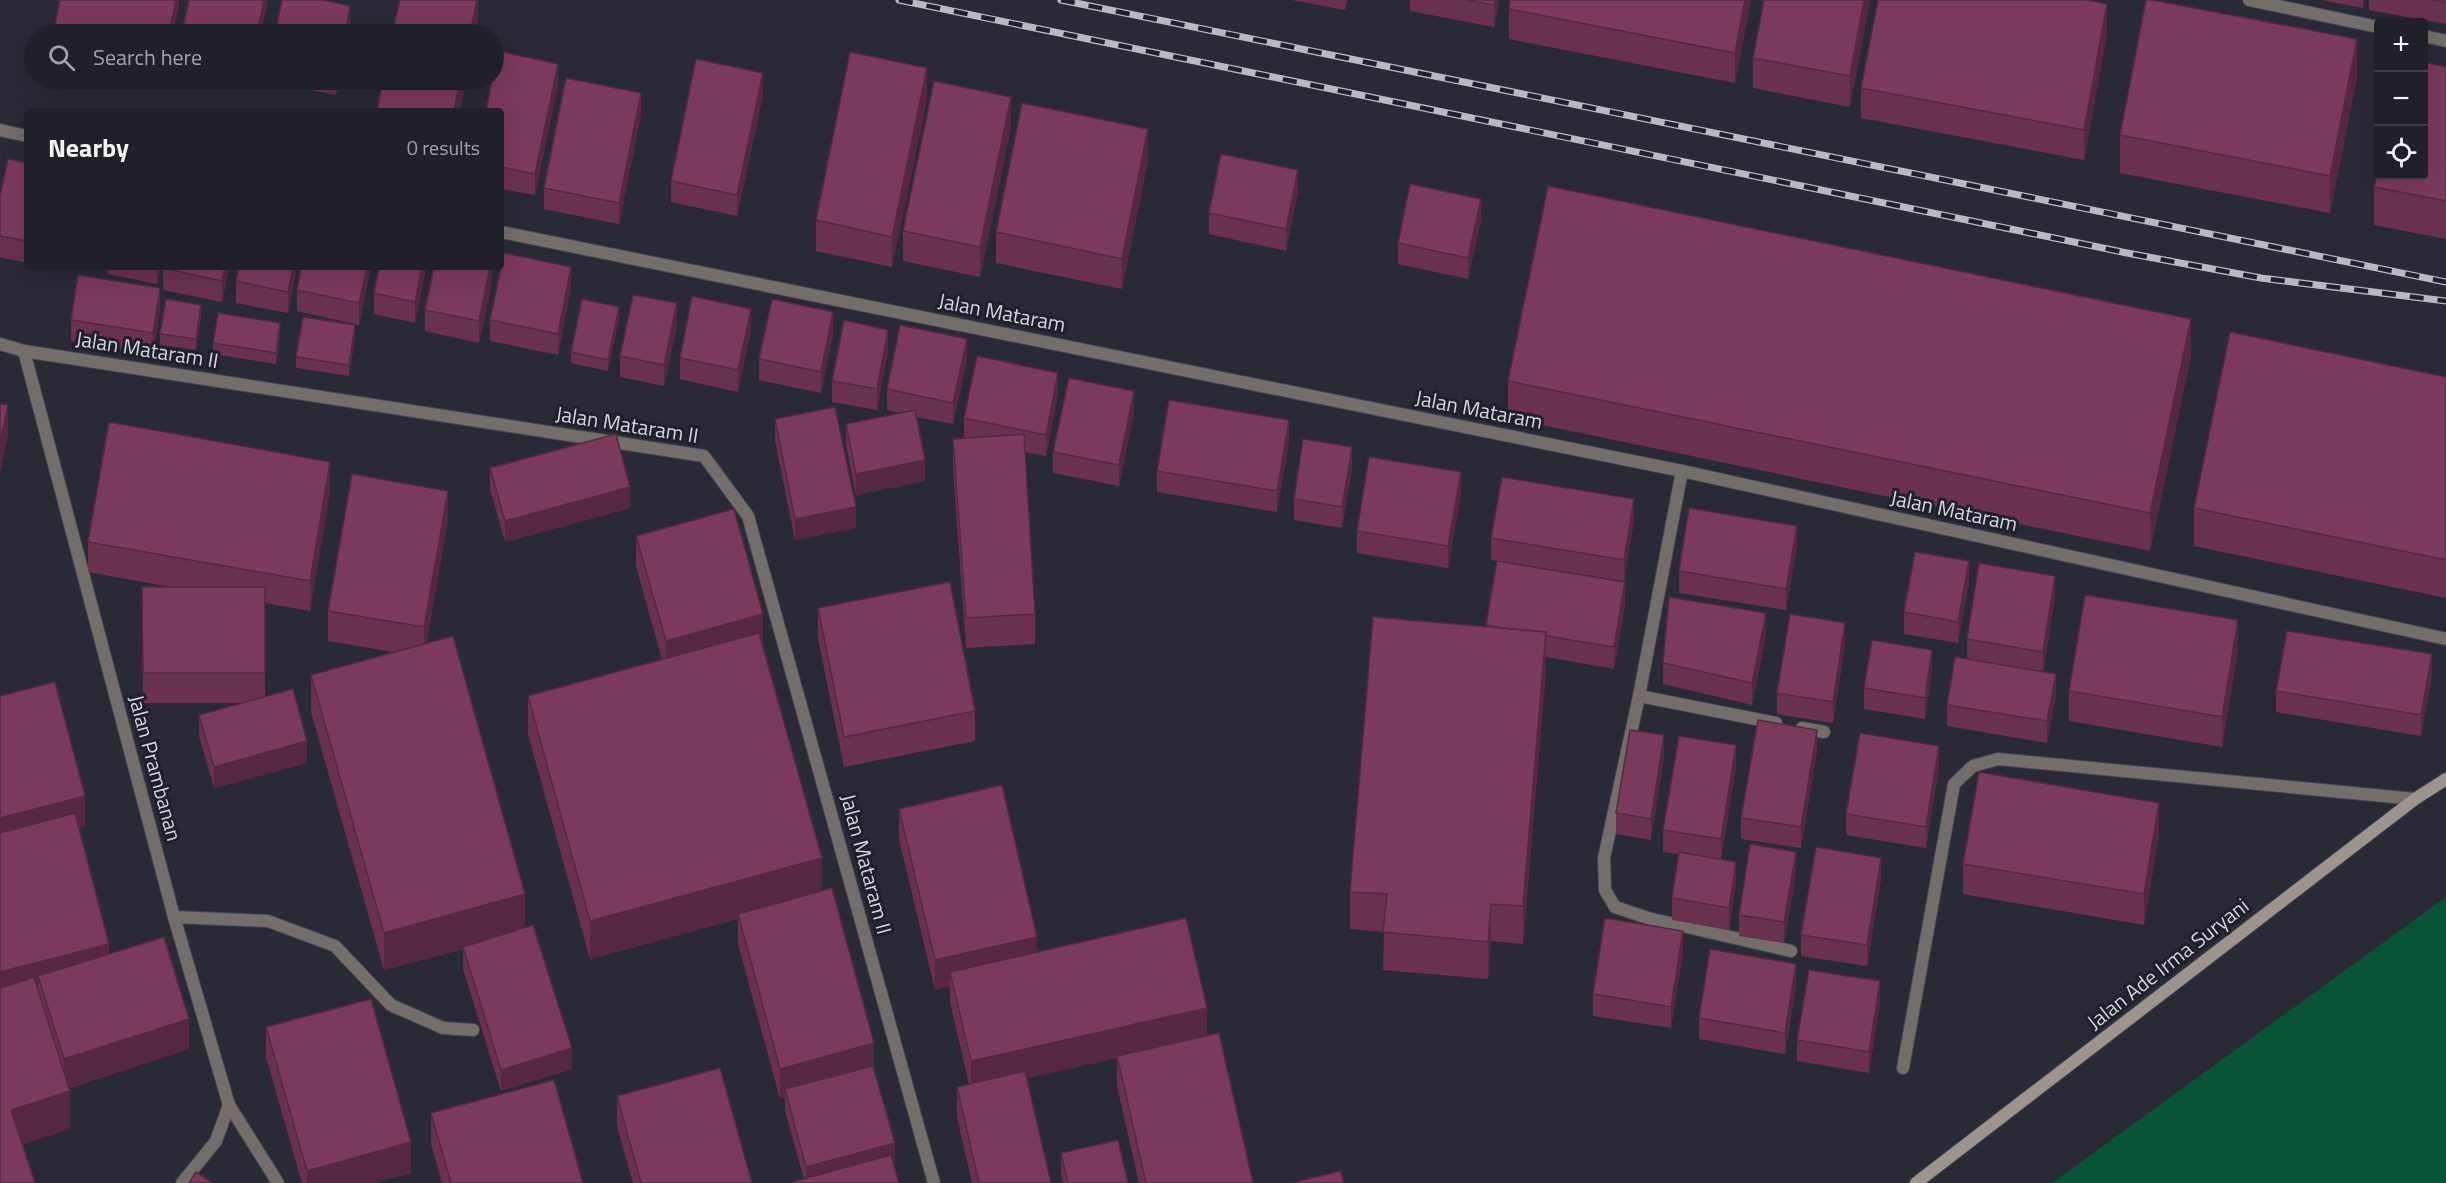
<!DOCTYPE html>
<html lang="en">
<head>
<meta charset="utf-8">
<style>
	:root { --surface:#202029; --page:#2d2d35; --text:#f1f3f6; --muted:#a2a3a8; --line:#3d3e46 }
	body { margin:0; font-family:"Titillium Web",sans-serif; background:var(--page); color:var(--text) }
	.controls { position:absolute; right:18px; top:18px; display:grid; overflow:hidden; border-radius:6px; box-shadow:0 6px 24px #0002 }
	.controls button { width:54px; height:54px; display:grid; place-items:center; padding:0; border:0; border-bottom:2px solid var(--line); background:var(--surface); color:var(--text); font:30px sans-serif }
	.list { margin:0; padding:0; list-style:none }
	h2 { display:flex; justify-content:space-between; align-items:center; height:78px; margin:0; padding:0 24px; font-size:26px }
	h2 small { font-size:20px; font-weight:400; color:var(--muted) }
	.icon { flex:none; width:33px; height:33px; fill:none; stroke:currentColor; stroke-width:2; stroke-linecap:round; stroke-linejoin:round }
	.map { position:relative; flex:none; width:2446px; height:1183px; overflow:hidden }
	.search { position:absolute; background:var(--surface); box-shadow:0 6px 24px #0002; left:24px; top:24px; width:480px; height:66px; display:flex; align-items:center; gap:15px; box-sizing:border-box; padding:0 21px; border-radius:33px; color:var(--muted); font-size:22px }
	.panel { position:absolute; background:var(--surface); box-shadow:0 6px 24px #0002; left:24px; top:108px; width:480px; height:162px; border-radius:6px }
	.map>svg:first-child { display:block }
</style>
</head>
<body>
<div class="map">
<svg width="2446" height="1183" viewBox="0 0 2446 1183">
	<rect width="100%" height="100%" fill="#2a2a37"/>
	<polygon fill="#095336" points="2446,897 2446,1183 2052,1183"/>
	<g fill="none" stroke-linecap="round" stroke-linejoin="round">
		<g stroke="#454552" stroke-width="14">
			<g id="service">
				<polyline points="174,917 268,921 335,946 391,1005 443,1028 473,1030"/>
				<polyline points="1903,1068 1954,784 1973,766 1998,759 2415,799"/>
			</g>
		</g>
		<g stroke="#454552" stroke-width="14">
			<g id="minor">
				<polyline points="0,130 27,136"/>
				<polyline points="501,232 1682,471 2446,639"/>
				<polyline points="0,344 24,351 704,456 748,516 934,1183"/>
				<polyline points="24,351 174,917 229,1105 216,1141 182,1183"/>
				<polyline points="1682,471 1639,696 1604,858 1605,890 1615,907 1648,918 1791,951"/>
				<polyline points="1639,696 1776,723"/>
				<polyline points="1802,728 1824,732"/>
				<polyline points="229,1105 278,1183"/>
			</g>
		</g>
		<g stroke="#454552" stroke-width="14">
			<g id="tertiary">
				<polyline points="2249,0 2378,27"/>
				<polyline points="2424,36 2446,41"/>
			</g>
		</g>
		<g stroke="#454552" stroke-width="14">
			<polyline id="secondary" points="1916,1183 2415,799 2446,779"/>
		</g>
		<use href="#service" stroke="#756d6a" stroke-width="12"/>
		<use href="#minor" stroke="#756d6a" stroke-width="12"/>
		<use href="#tertiary" stroke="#756d6a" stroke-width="12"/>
		<use href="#secondary" stroke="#9e938d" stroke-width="12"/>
		<g stroke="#b9b9c2" stroke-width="7">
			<g id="rail">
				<polyline points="899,0 2127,253 2261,278 2446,301"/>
				<polyline points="1061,0 2446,282"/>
			</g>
		</g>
		<use href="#rail" stroke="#20202d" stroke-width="4.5" stroke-dasharray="14" stroke-linecap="butt"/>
	</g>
	<g fill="#6a314e">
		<polygon points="1292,0 1347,0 1345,10"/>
		<polygon points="1410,0 1499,0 1494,27 1410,11"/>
		<polygon points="1751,0 1735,83 1509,39 1509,9"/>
		<polygon points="1764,0 1870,0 1850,107 1753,88 1753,58"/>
		<polygon points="2321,0 2364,0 2363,8"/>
		<polygon points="2369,0 2446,0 2446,24 2369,10"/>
		<polygon points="2107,34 2084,160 1861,118 1861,88"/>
		<polygon points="2446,67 2446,239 2374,225 2374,187"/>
		<polygon points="2357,77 2330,213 2120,173 2120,135"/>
		<polygon points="269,80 340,80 336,95 269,82"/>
		<polygon points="558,85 535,195 501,189 501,111"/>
		<polygon points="763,95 737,216 671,202 671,181"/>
		<polygon points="927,98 892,267 816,251 816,220"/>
		<polygon points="641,115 619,224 544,209 544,188"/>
		<polygon points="1011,127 980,277 903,261 903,231"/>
		<polygon points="1148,160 1122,289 996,263 996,232"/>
		<polygon points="27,163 27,263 0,257 0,196"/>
		<polygon points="1298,191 1286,251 1209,234 1209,213"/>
		<polygon points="1481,220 1468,279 1398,264 1398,243"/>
		<polygon points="108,267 161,267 157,284 108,274"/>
		<polygon points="163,267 229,267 222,302 163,290"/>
		<polygon points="297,267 288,313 236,303 236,281"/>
		<polygon points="301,267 371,267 359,325 297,311 297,290"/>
		<polygon points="426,267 415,323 374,314 374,293"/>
		<polygon points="492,267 492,282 479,343 425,331 425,310"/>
		<polygon points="571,288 558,355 490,341 490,320"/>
		<polygon points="160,309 153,354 71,341 71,320"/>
		<polygon points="201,316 196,350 160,345 160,334"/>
		<polygon points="619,318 608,371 571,363 571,352"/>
		<polygon points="677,325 664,386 620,377 620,356"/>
		<polygon points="751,330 738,392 680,379 680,358"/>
		<polygon points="280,334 276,364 213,354 213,343"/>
		<polygon points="833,334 821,393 759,380 759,359"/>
		<polygon points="355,336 349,376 296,368 296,357"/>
		<polygon points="888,351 877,410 832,402 832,381"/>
		<polygon points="2191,356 2150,551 1508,418 1508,381"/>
		<polygon points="967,360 953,424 916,417 925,481 856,495 846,445 846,424 900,413 887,410 887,389"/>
		<polygon points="2446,377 2446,598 2194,546 2194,508"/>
		<polygon points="1058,394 1046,456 1025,452 1035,614 1035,644 966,648 953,469 953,439 964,438 964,418"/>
		<polygon points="1134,413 1119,486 1053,473 1053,452"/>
		<polygon points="775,419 856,528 795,540 775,441"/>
		<polygon points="1289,441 1277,512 1157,492 1157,471"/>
		<polygon points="490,468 630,508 505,542 490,489"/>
		<polygon points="1352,468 1342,528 1294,520 1294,499"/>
		<polygon points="330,492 310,611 265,603 265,697 307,763 214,788 199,736 199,715 241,703 143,703 142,587 171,587 88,572 88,542"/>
		<polygon points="1461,493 1448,568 1357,553 1357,531"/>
		<polygon points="1634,520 1624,581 1491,560 1491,538"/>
		<polygon points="448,521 426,643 525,928 572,1069 501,1091 463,969 463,949 384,970 311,712 311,675 393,652 328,641 328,611"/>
		<polygon points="636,536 763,644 822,891 874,1071 895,1164 804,1179 785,1111 785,1098 780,1099 738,944 738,919 590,959 528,734 528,696 662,660 636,566"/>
		<polygon points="1797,547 1786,610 1679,593 1679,571"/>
		<polygon points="1497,561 1625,604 1614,669 1546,657 1546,670 1523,944 1491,941 1488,979 1383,970 1384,932 1350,929 1350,892 1486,627"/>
		<polygon points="1969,582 1958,643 1904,634 1904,612"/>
		<polygon points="2055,597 2043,672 2056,695 2047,743 1947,726 1947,705 1967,659 1967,639"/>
		<polygon points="818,608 975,711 975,741 844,767 818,638"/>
		<polygon points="1766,635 1752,705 1663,684 1663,663"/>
		<polygon points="1845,645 1833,723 1777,714 1777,693"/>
		<polygon points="2238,650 2222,747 2069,721 2069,691"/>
		<polygon points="1932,671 1925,719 1864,709 1864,688"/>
		<polygon points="2432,676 2421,736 2276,712 2276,691"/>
		<polygon points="0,696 85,826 79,828 109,954 189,1049 69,1088 70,1129 22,1144 0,1183"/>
		<polygon points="1817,751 1801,848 1741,839 1741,818"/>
		<polygon points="1664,757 1651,840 1616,834 1616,813"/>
		<polygon points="1736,766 1721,859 1736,883 1729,930 1672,920 1672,898 1679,854 1663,852 1663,830"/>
		<polygon points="1939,767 1926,848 1846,835 1846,814"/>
		<polygon points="899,809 1037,952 1207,1036 1253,1183 1139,1183 1117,1086 1117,1058 1026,1078 1051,1183 972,1183 957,1117 957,1087 969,1084 950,1002 950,986 935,990 899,839"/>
		<polygon points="2159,833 2144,925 1963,894 1963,864"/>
		<polygon points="1796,873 1784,943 1739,936 1739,915"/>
		<polygon points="1881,879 1867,966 1801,956 1801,935"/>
		<polygon points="1683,952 1671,1028 1593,1016 1593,994"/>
		<polygon points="1796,985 1785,1054 1699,1039 1699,1018"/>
		<polygon points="1880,1002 1869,1073 1797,1061 1797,1040"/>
		<polygon points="266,1027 411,1173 372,1183 302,1183 266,1057"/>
		<polygon points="617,1096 752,1183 633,1183 617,1127"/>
		<polygon points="431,1113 583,1183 442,1183 431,1144"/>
		<polygon points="1061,1153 1128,1183 1063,1183 1061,1174"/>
	</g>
	<g fill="#562840">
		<polygon points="176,0 179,0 179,7 173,34 169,34"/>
		<polygon points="264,0 268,0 268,2 261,34 257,34"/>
		<polygon points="477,0 478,0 478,26 476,34 470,34"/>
		<polygon points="1495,0 1499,0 1494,27 1494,5"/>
		<polygon points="1745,0 1751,0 1735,83 1735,53"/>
		<polygon points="1864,0 1870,0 1850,107 1850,76"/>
		<polygon points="2107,4 2107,34 2084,160 2084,130"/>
		<polygon points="350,6 350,27 349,34 345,34"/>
		<polygon points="2357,39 2357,77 2330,213 2330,176"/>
		<polygon points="558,64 558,85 535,195 535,174"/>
		<polygon points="927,68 927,98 892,267 892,237"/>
		<polygon points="763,73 763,95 737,216 737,195"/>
		<polygon points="336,80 340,80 336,95"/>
		<polygon points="460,80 467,80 460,111 454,111"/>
		<polygon points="641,93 641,115 619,224 619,203"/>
		<polygon points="1011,97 1011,127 980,277 980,247"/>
		<polygon points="1148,129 1148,160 1122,289 1122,259"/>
		<polygon points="1298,170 1298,191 1286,251 1286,229"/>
		<polygon points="1481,199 1481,220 1468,279 1468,258"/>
		<polygon points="157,267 161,267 157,284"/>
		<polygon points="225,267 229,267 222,302 222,281"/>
		<polygon points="293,267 297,267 288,313 288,292"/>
		<polygon points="367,267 371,267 359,325 359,303"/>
		<polygon points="422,267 426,267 415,323 415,302"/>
		<polygon points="490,267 492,267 492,282 479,343 479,321"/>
		<polygon points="571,267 571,288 558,355 558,334"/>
		<polygon points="160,288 160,309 153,354 153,333"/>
		<polygon points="677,303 677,325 664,386 664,365"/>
		<polygon points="201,305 201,316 196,350 196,339"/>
		<polygon points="619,307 619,318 608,371 608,360"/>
		<polygon points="751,309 751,330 738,392 738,370"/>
		<polygon points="833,312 833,334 821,393 821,372"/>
		<polygon points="2191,319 2191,356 2150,551 2150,513"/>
		<polygon points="280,323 280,334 276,364 276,353"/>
		<polygon points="355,325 355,336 349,376 349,365"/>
		<polygon points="888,330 888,351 877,410 877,389"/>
		<polygon points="967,339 967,360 953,424 953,403"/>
		<polygon points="1058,373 1058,394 1046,456 1046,435"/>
		<polygon points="1134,391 1134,413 1119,486 1119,465"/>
		<polygon points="8,405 8,435 0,474 0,444"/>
		<polygon points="1289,420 1289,441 1277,512 1277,491"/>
		<polygon points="1352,447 1352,468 1342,528 1342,507"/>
		<polygon points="925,460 925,481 856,495 856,474"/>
		<polygon points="330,462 330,492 310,611 310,581"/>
		<polygon points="1461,472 1461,493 1448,568 1448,546"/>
		<polygon points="630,487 630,508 505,542 505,521"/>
		<polygon points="448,491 448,521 424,658 424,627"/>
		<polygon points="1634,499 1634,520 1624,581 1624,560"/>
		<polygon points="856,507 856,528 795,540 795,519"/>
		<polygon points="1797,526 1797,547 1786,610 1786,589"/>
		<polygon points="1969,561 1969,582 1958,643 1958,622"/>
		<polygon points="2055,576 2055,597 2043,673 2043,652"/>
		<polygon points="1625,582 1625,604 1614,669 1614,647"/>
		<polygon points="1766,613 1766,635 1752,705 1752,683"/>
		<polygon points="763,614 763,644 666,671 666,641"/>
		<polygon points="2238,620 2238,650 2222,747 2222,717"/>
		<polygon points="1845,623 1845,645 1833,723 1833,702"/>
		<polygon points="1546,632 1546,670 1523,944 1523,906"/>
		<polygon points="1932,650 1932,671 1925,719 1925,698"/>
		<polygon points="2432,654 2432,676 2421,736 2421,715"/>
		<polygon points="2056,674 2056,695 2047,743 2047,721"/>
		<polygon points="1817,730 1817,751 1801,848 1801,827"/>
		<polygon points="1664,735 1664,757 1651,840 1651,819"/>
		<polygon points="307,741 307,763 214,788 214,767"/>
		<polygon points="1736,745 1736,766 1721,861 1721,839"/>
		<polygon points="1939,746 1939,767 1926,848 1926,827"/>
		<polygon points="85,796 85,826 0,848 0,818"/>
		<polygon points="2159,803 2159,833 2144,925 2144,894"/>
		<polygon points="1796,852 1796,873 1784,943 1784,922"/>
		<polygon points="822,858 822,896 738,914 738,919 590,959 590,921"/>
		<polygon points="1881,858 1881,879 1867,966 1867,945"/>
		<polygon points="1736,862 1736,883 1729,930 1729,908"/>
		<polygon points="525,894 525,932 384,970 384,933"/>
		<polygon points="1491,904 1491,941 1488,979 1488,942"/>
		<polygon points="1683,931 1683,952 1671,1028 1671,1007"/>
		<polygon points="1037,937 1037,967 950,972 950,986 935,990 935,960"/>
		<polygon points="109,944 109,975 38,976 38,993 0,1003 0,972"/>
		<polygon points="1796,964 1796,985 1785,1054 1785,1033"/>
		<polygon points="1880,981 1880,1002 1869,1073 1869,1052"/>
		<polygon points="1207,1008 1207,1038 971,1091 971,1061"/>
		<polygon points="189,1019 189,1049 64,1089 64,1059"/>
		<polygon points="874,1043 874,1073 785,1089 785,1098 780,1099 780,1069"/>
		<polygon points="572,1048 572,1069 501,1091 501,1070"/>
		<polygon points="70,1091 70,1129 11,1148 11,1110"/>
		<polygon points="411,1142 411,1173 372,1183 307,1183 307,1171"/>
		<polygon points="895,1143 895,1164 825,1183 806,1183 806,1167"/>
	</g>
	<g fill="#7b395b" stroke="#562840" stroke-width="1.5">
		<polygon points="60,0 176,0 169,34 53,34"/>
		<polygon points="189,0 264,0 257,34 182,34"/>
		<polygon points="282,0 323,0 350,6 345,34 275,34"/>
		<polygon points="400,0 477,0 470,34 392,34"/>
		<polygon points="1465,0 1495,0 1494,5"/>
		<polygon points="1510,0 1745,0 1735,53 1509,9"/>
		<polygon points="1764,0 1864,0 1850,76 1753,58"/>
		<polygon points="1878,0 2086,0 2107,4 2084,130 1861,88"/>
		<polygon points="2146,0 2152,0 2357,39 2330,176 2120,135"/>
		<polygon points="2431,0 2446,0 2446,3"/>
		<polygon points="498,51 558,64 535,174 501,167 501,111 486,111 492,80 494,80 494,74"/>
		<polygon points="850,52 927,68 892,237 816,220"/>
		<polygon points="696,59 763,73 737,195 671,181"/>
		<polygon points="2424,62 2446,67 2446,201 2374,187 2379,165 2379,176 2424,176"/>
		<polygon points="566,78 641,93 619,203 544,188"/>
		<polygon points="383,80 460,80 454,111 377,111"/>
		<polygon points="934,81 1011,97 980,247 903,231"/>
		<polygon points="1022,103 1148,129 1122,259 996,232"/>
		<polygon points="1221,154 1298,170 1286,229 1209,213"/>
		<polygon points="8,159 27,163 27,241 0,236 0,196"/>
		<polygon points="1410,184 1481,199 1468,258 1398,243"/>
		<polygon points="1548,186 2191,319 2150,513 1508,381"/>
		<polygon points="504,253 571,267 558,334 490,320"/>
		<polygon points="163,267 225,267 222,281 163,268"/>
		<polygon points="239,267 293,267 288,292 236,281"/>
		<polygon points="301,267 367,267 359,303 297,290"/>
		<polygon points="379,267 422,267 415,302 374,293"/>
		<polygon points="434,267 490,267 479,321 425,310"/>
		<polygon points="78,275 160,288 153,333 71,320"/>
		<polygon points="633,295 677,303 664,365 620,356"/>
		<polygon points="692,296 751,309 738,370 680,358"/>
		<polygon points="166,299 201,305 196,339 160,334"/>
		<polygon points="582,299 619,307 608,360 571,352"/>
		<polygon points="772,299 833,312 821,372 759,359"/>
		<polygon points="218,313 280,323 276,353 213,343"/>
		<polygon points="303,317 355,325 349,365 296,357"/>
		<polygon points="844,320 888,330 877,389 832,381"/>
		<polygon points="900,325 967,339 953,403 887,389"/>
		<polygon points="2230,332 2446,377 2446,560 2194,508"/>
		<polygon points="977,356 1058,373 1046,435 964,418"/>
		<polygon points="1069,378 1134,391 1119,465 1053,452"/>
		<polygon points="1169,400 1289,420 1277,491 1157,471"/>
		<polygon points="0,404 8,405 0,444"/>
		<polygon points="835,407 856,507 795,519 775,419"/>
		<polygon points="915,410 925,460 856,474 846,424"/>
		<polygon points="109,422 330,462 310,581 88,542"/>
		<polygon points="616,434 630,487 505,521 490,468"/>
		<polygon points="1024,434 1035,614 966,618 953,439"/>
		<polygon points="1303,439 1352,447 1342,507 1294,499"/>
		<polygon points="1369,457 1461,472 1448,546 1357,531"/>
		<polygon points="352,474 448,491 424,627 328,611"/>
		<polygon points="1502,477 1634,499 1624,560 1491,538"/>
		<polygon points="1689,508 1797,526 1786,589 1679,571"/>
		<polygon points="734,509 763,614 666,641 636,536"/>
		<polygon points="1915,552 1969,561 1958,622 1904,612"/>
		<polygon points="1497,561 1625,582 1614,647 1546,636 1546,632 1503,628 1486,625"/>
		<polygon points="1979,563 2055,576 2043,652 1967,639"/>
		<polygon points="950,582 975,711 844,737 818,608"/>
		<polygon points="142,587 265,587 265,673 143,673"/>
		<polygon points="2085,595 2238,620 2222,717 2069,691"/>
		<polygon points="1669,597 1766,613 1752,683 1663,663"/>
		<polygon points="1790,614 1845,623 1833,702 1777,693"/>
		<polygon points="1373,617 1546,632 1523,906 1491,904 1488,942 1383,932 1387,894 1350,892"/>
		<polygon points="2287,631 2432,654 2421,715 2276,691"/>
		<polygon points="759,633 822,858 590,921 528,696"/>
		<polygon points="453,636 525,894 384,933 311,675"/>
		<polygon points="1872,640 1932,650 1925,698 1864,688"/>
		<polygon points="1955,657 2056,674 2047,721 1947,705"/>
		<polygon points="55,682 85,796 0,818 0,696"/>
		<polygon points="293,689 307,741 214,767 199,715"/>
		<polygon points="1758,720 1817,730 1801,827 1741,818"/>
		<polygon points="1630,730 1664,735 1651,819 1616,813"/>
		<polygon points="1860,733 1939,746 1926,827 1846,814"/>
		<polygon points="1679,736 1736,745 1721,839 1663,830"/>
		<polygon points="1979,772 2159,803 2144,894 1963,864"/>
		<polygon points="1002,785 1037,937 935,960 899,809"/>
		<polygon points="75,813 109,944 0,972 0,833"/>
		<polygon points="1750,844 1796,852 1784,922 1739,915"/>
		<polygon points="1816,847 1881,858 1867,945 1801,935"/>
		<polygon points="1679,852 1736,862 1729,908 1672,898"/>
		<polygon points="832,888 874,1043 780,1069 738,914"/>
		<polygon points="1186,918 1207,1008 971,1061 950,972"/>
		<polygon points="1605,918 1683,931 1671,1007 1593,994"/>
		<polygon points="533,925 572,1048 501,1070 463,947"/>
		<polygon points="164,937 189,1019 64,1059 38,976"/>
		<polygon points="1710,949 1796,964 1785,1033 1699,1018"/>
		<polygon points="1809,970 1880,981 1869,1052 1797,1040"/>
		<polygon points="34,977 70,1091 11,1110 35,1183 0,1183 0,988"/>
		<polygon points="371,999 411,1142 307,1171 266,1027"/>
		<polygon points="1219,1033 1253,1183 1146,1183 1117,1056"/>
		<polygon points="873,1066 895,1143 806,1167 785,1089"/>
		<polygon points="720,1068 752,1183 641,1183 617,1096"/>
		<polygon points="1025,1071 1051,1183 979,1183 957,1087"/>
		<polygon points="554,1080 583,1183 451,1183 431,1113"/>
		<polygon points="1118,1140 1128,1183 1068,1183 1061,1153"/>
		<polygon points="891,1155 899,1183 792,1183 792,1182"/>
		<polygon points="1341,1171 1344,1183 1291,1183"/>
		<polygon points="196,1172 213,1183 189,1183"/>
	</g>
	<g text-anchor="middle" stroke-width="6" stroke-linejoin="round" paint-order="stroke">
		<g font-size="21" fill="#d5d5de" stroke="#20202d">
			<text transform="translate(1002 313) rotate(11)" y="7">Jalan Mataram</text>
			<text transform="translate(147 350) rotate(9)" y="7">Jalan Mataram II</text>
			<text transform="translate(1479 410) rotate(11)" y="7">Jalan Mataram</text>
			<text transform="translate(627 425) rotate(9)" y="7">Jalan Mataram II</text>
			<text transform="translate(1954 511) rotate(12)" y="7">Jalan Mataram</text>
			<text transform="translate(155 768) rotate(75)" y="7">Jalan Prambanan</text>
			<text transform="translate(866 864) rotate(75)" y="7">Jalan Mataram II</text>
			<text transform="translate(2168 964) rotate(-38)" y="7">Jalan Ade Irma Suryani</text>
		</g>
	</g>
</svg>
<div class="controls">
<button>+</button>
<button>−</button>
<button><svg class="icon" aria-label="locate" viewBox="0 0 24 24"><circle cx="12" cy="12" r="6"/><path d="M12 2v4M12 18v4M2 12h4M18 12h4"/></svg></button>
</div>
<div class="search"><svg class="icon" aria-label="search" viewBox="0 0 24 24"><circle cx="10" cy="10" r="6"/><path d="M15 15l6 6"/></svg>Search here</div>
<section class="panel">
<h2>Nearby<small>0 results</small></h2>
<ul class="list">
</ul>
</section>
</div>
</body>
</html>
